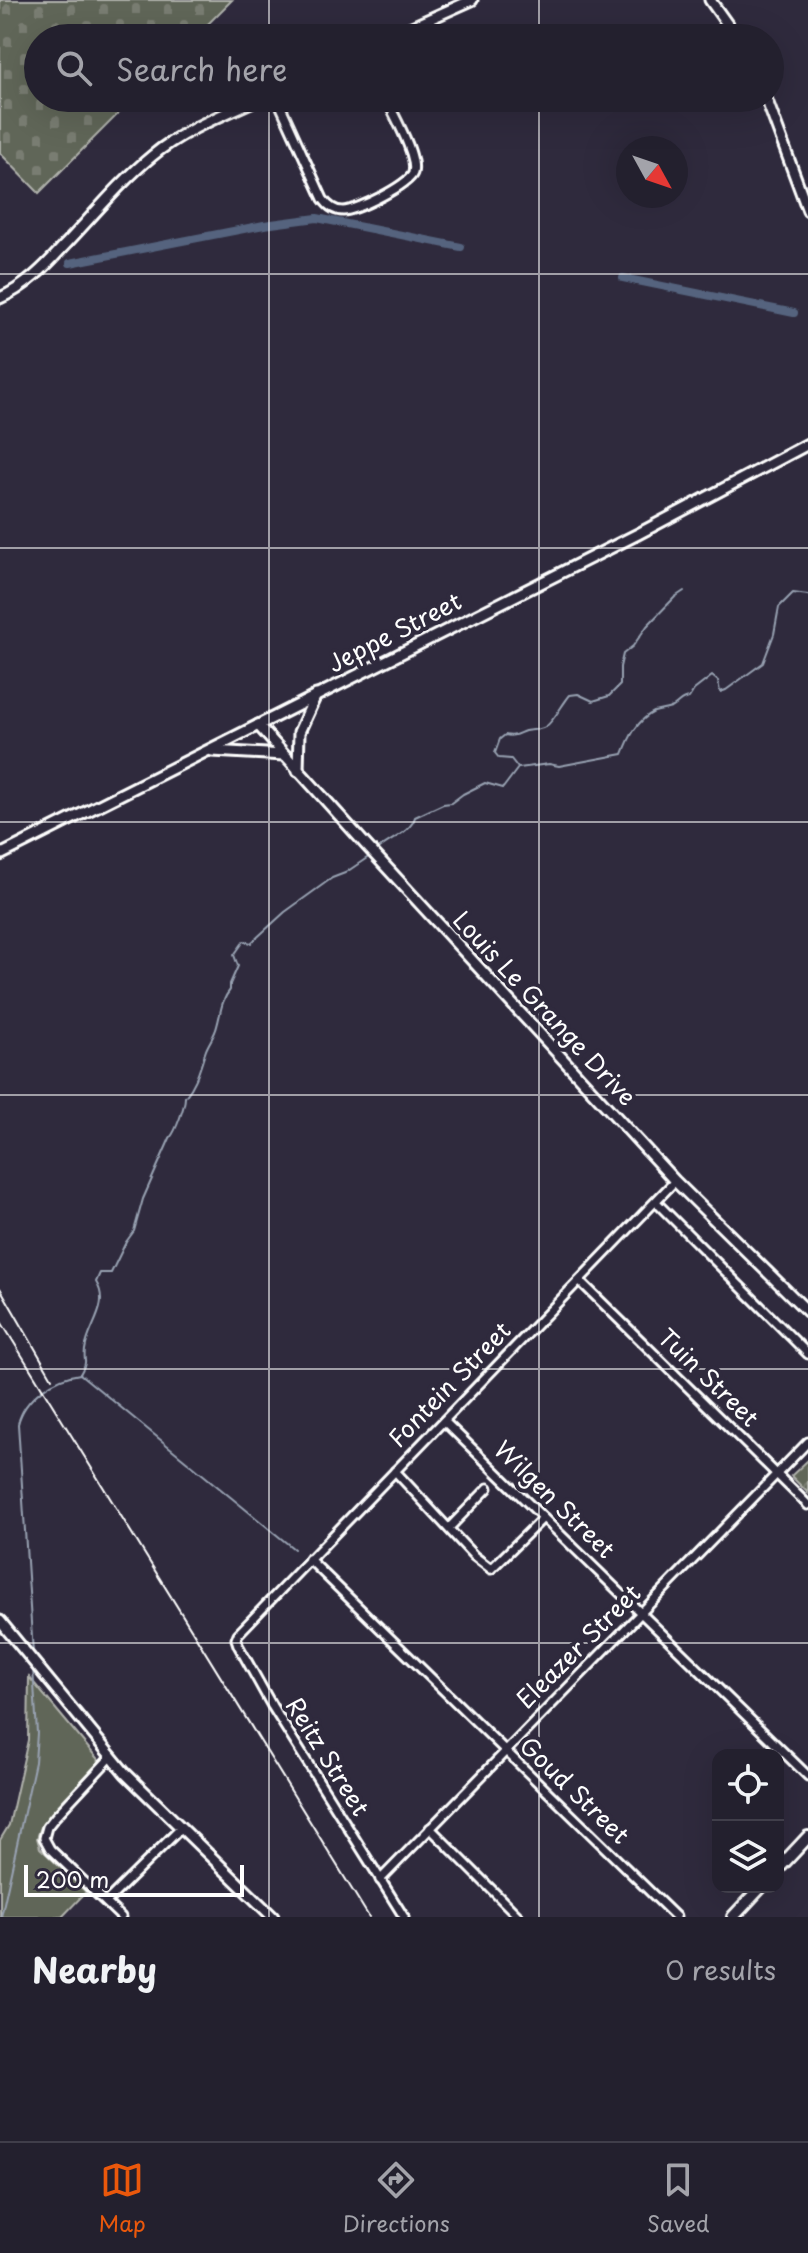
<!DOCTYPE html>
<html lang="en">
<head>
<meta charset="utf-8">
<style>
	:root { --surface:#23202e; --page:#2b2836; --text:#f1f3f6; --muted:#a3a3aa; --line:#403e4a; --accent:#ea580c }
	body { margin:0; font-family:"Playpen Sans",sans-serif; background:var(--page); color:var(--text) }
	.controls { position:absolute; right:24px; bottom:24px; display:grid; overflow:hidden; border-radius:16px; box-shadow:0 8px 32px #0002 }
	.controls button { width:72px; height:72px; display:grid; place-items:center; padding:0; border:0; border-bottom:2px solid var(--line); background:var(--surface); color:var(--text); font:40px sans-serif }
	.compass { position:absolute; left:616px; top:136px; width:72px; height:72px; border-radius:50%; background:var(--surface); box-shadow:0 8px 32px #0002; rotate:130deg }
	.scale { position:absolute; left:24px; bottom:20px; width:220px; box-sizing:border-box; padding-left:8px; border:4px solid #fff; border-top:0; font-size:22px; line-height:28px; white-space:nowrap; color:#fff; -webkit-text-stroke:6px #2f2a3d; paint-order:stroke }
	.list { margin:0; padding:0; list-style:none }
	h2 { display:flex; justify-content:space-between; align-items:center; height:104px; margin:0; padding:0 32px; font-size:34px }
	h2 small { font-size:26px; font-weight:400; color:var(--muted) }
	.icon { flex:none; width:44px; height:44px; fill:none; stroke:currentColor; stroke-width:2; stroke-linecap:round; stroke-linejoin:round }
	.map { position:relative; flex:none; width:808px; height:1917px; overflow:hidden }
	.search { position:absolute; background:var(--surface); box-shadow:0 8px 32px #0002; left:24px; right:24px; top:24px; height:88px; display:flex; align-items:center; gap:20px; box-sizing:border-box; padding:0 28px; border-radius:44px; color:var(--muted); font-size:30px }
	.sheet { height:224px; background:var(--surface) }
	nav { display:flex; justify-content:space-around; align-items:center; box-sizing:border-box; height:112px; border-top:2px solid var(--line); background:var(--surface); font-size:22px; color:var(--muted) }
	nav a { display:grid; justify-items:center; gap:4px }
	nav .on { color:var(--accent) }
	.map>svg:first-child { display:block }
</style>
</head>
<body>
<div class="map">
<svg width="808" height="1917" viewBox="0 0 808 1917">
	<defs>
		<pattern id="forest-crowns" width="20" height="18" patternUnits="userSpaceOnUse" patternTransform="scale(2)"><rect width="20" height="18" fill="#616659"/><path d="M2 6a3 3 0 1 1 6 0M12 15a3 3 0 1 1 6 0" fill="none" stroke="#797d72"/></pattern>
		<pattern id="cemetery-stones" width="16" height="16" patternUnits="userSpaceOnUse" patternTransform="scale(2)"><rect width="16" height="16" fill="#616659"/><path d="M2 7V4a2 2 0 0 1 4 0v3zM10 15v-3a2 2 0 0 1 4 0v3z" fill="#797d72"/></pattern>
	</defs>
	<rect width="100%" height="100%" fill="#2f2a3d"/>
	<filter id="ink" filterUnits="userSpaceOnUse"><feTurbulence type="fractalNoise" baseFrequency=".0125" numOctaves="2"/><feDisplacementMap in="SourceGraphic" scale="16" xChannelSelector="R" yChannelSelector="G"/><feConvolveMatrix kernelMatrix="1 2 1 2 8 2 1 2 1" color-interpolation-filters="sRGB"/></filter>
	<g filter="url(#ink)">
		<polygon fill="#616659" stroke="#b0b2ac" stroke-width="2" points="29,1677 101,1763 41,1827 37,1838 40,1848 86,1892 62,1917 0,1917 0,1840 9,1825 28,1740"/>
		<polygon fill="url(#forest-crowns)" stroke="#b0b2ac" stroke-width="2" points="808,1460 808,1493 791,1476"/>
		<polygon fill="url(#cemetery-stones)" stroke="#b0b2ac" stroke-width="2" points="0,0 232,0 194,38 38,38 38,98 134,98 39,193 0,153"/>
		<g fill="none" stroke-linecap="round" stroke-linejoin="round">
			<g stroke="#98a2b2" stroke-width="2">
				<path d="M519,768L549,764L559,766L623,754C629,738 637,720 654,712C660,710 667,710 673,707C680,703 680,699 689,698L694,690L712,676L718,681L720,692L726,690L763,663L774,634L779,607L793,593L808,595"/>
				<path d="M375,852C387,840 411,833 415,817L443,804L451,803L463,794L485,783L503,788L518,768L511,759L499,758L495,753L500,739L505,735C514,737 517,734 525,731C532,729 538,731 545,727C552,724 563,703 570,695L578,694L593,701L609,696L620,685V667L623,654L633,646L647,626L675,597L684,591"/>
				<path d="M80,1374C89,1358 83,1364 85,1350C88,1326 111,1306 96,1282L100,1273H111L126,1242L134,1231L143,1199L170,1138C176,1131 185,1106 185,1097C197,1083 200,1067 206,1050C209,1042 215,1035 217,1026C221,1012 221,1001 230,990V984L238,966L234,955L244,941L251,943L285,912L332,878L345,873L370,856"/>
				<path d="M33,1653L18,1424C24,1398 54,1377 80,1374L294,1549"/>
				<polyline points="1,1917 35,1762 37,1733 33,1668"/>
			</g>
			<g stroke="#54647e" stroke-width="8">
				<polyline points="70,263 264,225 317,218 461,247"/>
				<polyline points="623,278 794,313"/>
			</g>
			<g stroke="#fff" stroke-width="13">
				<g id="street">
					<path d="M277,98L323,199C328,206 334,211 343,211C356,211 409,185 413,173C418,156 393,114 386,98"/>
					<polyline points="656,1202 808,1354"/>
					<polyline points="580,1281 808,1505"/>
					<polyline points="444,1421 808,1776"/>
					<polyline points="395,1471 474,1556 491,1569 543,1518"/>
					<polyline points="449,1528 488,1488"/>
					<polyline points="309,1559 676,1917"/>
					<polyline points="111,1757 55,1817 47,1827 44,1838 50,1849 121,1917"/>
					<polyline points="430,1828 519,1917"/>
					<polyline points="380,1880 808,1442"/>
					<polyline points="106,1902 181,1828"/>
					<polyline points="404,1917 272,1706 238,1645 236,1639 238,1634 675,1181"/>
				</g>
			</g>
			<g stroke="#fff" stroke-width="15">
				<g id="secondary">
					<polyline points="710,0 737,38"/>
					<polyline points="387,38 472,0"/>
					<polyline points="766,98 808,211"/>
					<path d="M0,298C25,287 44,268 62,248C91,218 119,183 152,156C183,130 223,115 260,98"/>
					<polyline points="258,725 366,845 675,1181 808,1312"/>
					<polyline points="212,751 284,755"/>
					<polyline points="298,771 299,732 316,695"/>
					<polyline points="0,855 638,534 808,444"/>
					<polyline points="0,1621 125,1773 273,1917"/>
				</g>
			</g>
			<g stroke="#fff" stroke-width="16">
				<g id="primary">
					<polyline points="778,1869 808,1837"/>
					<polyline points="733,1917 761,1887"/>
				</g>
			</g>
			<use href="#street" stroke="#2f2a3d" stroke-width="7"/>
			<use href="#secondary" stroke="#2f2a3d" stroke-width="9"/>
			<use href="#primary" stroke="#2f2a3d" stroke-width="10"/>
			<g stroke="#fff" stroke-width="2">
				<polyline points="0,1288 52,1378"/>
				<polyline points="0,1320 369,1917"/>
			</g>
		</g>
	</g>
	<path fill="none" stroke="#fff" stroke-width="2" stroke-opacity="0.55" d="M269,0V38M539,0V38M269,98V1917M539,98V1917M0,274H808M0,548H808M0,822H808M0,1095H808M0,1369H808M0,1643H808"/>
	<g text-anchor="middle" stroke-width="8" stroke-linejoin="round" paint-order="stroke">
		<g font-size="24" fill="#fff" stroke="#2f2a3d">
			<text transform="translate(395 633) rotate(-27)" y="8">Jeppe Street</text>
			<text transform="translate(544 1009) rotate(47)" y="8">Louis Le Grange Drive</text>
			<text transform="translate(708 1378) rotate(44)" y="8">Tuin Street</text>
			<text transform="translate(450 1385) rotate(-46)" y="8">Fontein Street</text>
			<text transform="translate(554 1500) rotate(44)" y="8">Wilgen Street</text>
			<text transform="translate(579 1647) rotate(-45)" y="8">Eleazer Street</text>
			<text transform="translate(327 1757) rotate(58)" y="8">Reitz Street</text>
			<text transform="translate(574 1791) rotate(44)" y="8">Goud Street</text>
		</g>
	</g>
</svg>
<div class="controls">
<button><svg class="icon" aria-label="locate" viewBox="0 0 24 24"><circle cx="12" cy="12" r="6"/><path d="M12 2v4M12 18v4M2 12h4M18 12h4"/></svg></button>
<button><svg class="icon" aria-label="layers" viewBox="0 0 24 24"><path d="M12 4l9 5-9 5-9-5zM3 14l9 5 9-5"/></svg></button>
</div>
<svg class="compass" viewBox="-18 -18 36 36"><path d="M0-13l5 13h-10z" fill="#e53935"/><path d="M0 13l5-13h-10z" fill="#a3a3aa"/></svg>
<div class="scale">200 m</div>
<div class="search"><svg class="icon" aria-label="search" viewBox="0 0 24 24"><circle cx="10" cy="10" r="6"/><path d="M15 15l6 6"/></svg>Search here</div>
</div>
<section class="sheet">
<h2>Nearby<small>0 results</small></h2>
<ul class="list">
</ul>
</section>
<nav>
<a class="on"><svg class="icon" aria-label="map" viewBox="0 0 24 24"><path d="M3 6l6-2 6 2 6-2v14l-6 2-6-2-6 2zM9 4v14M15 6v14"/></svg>Map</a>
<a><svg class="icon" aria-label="directions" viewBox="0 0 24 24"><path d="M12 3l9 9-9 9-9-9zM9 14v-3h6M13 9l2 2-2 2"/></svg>Directions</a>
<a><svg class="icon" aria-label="saved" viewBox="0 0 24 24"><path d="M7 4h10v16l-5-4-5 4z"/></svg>Saved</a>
</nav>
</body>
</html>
